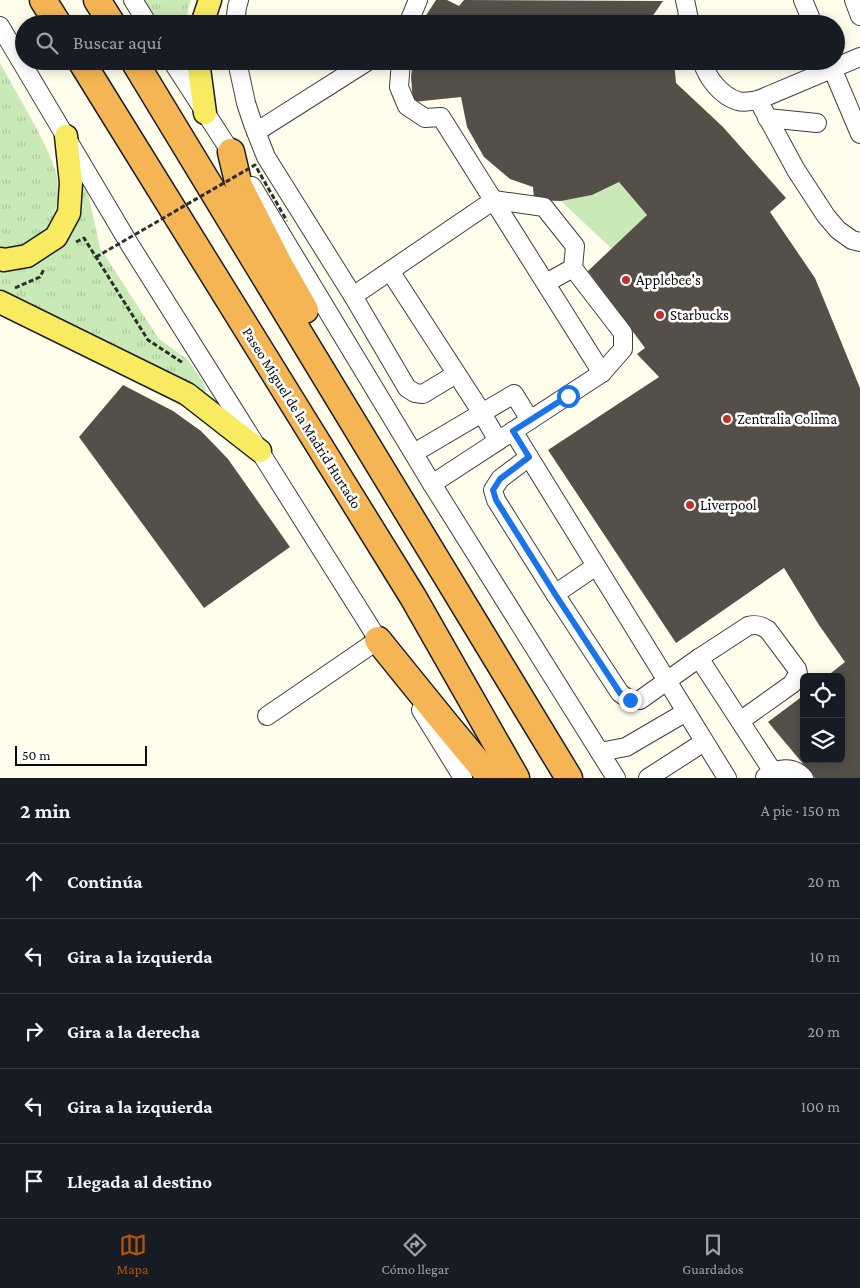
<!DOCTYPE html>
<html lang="es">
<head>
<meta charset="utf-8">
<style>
	:root { --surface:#171b24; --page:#20242c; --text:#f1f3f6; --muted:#9ea1a6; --line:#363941; --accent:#b45309 }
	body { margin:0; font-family:"Crimson Pro",serif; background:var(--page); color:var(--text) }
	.controls { position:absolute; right:15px; bottom:15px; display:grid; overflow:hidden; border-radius:8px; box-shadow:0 2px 12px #0003 }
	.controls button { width:45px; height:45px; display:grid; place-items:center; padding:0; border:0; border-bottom:1px solid var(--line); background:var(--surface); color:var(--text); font:25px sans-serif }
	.scale { position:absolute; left:15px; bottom:12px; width:132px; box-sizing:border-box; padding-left:5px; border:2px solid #0c0c0c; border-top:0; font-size:14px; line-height:18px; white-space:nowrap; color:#0c0c0c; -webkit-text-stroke:4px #fff; paint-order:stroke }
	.stop { position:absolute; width:15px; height:15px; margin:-11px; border:4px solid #1a73e8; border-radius:50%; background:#fff }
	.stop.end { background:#1a73e8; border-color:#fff; box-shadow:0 1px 5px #0008 }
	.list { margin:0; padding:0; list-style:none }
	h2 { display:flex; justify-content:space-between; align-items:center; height:65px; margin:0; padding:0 20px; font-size:21px }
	h2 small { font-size:16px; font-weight:400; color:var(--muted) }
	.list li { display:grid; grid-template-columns:32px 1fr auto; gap:15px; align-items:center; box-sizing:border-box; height:75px; padding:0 20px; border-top:1px solid var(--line) }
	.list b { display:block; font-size:19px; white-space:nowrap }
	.list em { font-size:16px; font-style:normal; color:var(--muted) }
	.icon { flex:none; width:28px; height:28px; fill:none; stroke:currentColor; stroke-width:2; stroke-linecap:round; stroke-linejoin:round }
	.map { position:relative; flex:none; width:860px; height:778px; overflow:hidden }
	.search { position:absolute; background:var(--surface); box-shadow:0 2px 12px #0003; left:15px; right:15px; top:15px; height:55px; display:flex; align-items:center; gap:12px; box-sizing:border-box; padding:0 18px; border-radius:28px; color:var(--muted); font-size:19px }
	.sheet { height:440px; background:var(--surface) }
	nav { display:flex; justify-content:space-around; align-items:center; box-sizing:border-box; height:70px; border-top:1px solid var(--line); background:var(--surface); font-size:14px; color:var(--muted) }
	nav a { display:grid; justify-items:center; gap:2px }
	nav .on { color:var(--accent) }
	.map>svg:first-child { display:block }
</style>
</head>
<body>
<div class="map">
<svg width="860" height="778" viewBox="0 0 860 778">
	<defs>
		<pattern id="grass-tufts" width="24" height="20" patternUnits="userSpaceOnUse" patternTransform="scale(1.25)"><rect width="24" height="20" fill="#c9e9b6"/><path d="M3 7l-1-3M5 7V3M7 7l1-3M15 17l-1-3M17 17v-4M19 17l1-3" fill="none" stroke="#abc79b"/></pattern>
	</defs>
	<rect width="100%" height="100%" fill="#fffeec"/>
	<g fill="url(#grass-tufts)">
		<polygon points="140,0 191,0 188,9 187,24 155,24"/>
		<path d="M0,63C14,89 30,115 43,141C49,154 57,170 58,184C60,204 52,227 36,239C26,247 12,249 0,252Z"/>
		<polygon points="80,181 88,193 100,248 159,339 187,359 203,382 206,390 202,395 0,293 0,271 13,270 45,256"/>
	</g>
	<polygon fill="#c9e9b6" points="619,182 647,215 612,249 561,201 592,195"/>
	<g fill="#554f49">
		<polygon points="436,0 447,0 459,6 464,0 663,1 652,17 657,24 423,24 425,17"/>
		<polygon points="413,61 674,61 676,83 723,127 786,198 770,212 815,278 860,388 860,778 815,778 768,722 804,695 804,759 841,759 841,677 826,677 845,662 819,625 784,568 676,643 548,450 659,377 637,354 645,348 588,271 647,215 619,182 592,195 561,201 534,200 533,187 510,179 484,157 467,127 461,97 413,102 411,77"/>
		<polygon points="123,385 173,411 201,431 228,459 290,547 204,608 79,437"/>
	</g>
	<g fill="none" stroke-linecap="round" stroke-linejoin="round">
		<g stroke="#3f3f3f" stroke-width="20">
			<g id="minor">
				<polyline points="133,0 148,24"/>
				<polyline points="685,0 690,24"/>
				<polyline points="803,0 813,24"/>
				<polyline points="854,0 860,16"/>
				<polyline points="235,24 237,7 239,0"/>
				<polyline points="408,24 418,0"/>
				<polyline points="0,26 130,245 384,649"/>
				<polyline points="172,61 236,160"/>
				<polyline points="237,61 246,103 253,124 266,157 353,296 407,388 415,393 423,394 456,374"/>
				<polyline points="401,61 399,87 407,106 425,118 441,117 602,373"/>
				<path d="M702,61C707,78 721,96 738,101C744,103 752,101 758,100L796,170L826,216L838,230L852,240L860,242"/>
				<polyline points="829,61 860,134"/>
				<polyline points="758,100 860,57"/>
				<polyline points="767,118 817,123"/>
				<polyline points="256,132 368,61"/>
				<polyline points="252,186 432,484 616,778"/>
				<polyline points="390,271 482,413 498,441"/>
				<polyline points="546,283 573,268"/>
				<polyline points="353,296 494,200 544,207 575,246 573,268 623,333 623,349 602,373 432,484"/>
				<polyline points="513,431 727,778"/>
				<polyline points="414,453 514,394 530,420"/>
				<path d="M529,457L500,479L493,490L496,500L555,594L620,693L630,700H640L699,658L748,626C756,624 761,625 768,630L797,669L798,674L792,684L740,721"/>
				<polyline points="555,594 596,566"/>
				<polyline points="699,658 777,778"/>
				<polyline points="421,710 463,778"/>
				<polyline points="267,716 378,640"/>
				<polyline points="600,752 626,747 686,712"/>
				<path d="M765,777C777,768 793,765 804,778"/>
				<polyline points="648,778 704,742"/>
			</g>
		</g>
		<g stroke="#1d1d1d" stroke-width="25">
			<g id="major">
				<polyline points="202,24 210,0"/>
				<polyline points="198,61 205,113"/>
				<polyline points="0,259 4,260 27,256 56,237 69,213 71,183 66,136"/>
				<polyline points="0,302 187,394 260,451"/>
			</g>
		</g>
		<g stroke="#1d1d1d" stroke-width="29">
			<g id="highway">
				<polyline points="43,0 58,24"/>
				<polyline points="97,0 112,24"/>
				<polyline points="81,61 413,597 516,778"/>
				<polyline points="134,61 569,778"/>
				<polyline points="231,152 239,186 280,266 305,310"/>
				<polyline points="378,640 446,724 491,778"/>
			</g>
		</g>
		<g stroke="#2e2e2e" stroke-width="3" stroke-dasharray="5 2.5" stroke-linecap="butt">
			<polyline points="76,242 84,238 148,340 183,363"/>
			<polyline points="15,288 40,277 44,269"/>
		</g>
		<use href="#minor" stroke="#fff" stroke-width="18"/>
		<use href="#major" stroke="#f9eb61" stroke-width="22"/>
		<use href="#highway" stroke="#f5b554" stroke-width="26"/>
		<polyline stroke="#2e2e2e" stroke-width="3" stroke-dasharray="5 2.5" stroke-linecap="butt" points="96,257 255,165 287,221"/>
	</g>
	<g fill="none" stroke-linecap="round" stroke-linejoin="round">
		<polyline stroke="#1a73e8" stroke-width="6" points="568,396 513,431 529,457 500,479 493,490 496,500 555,594 620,693 630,700"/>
	</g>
	<g fill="#bd3324" stroke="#fff" stroke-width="2">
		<circle cx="626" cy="280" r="5"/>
		<circle cx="660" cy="315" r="5"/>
		<circle cx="727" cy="419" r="5"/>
		<circle cx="690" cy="505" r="5"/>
	</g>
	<g text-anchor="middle" stroke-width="5" stroke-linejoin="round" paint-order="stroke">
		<g font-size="15" fill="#0c0c0c" stroke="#fff" text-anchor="start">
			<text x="636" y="285">Applebee's</text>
			<text x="670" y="320">Starbucks</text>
			<text x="737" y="424">Zentralia Colima</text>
			<text x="700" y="510">Liverpool</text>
		</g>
		<g font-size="15" fill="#0c0c0c" stroke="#fff">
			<text transform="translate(302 418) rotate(58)" y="5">Paseo Miguel de la Madrid Hurtado</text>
		</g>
	</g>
</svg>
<div class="controls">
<button><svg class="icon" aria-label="locate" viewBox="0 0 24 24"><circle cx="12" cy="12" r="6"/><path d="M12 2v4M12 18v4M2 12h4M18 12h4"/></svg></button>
<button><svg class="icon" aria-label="layers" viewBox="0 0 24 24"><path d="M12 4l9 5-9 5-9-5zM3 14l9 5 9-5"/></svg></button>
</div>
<div class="scale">50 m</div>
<div class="stop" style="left:568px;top:396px"></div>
<div class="stop end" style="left:630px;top:700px"></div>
<div class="search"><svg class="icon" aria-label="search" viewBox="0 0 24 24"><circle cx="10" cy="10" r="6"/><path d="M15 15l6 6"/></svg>Buscar aquí</div>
</div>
<section class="sheet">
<h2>2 min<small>A pie · 150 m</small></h2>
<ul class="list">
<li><svg class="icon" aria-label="ahead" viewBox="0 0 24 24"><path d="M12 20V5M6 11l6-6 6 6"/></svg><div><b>Continúa</b></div><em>20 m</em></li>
<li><svg class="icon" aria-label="left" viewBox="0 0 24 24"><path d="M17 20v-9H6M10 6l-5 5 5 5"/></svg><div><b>Gira a la izquierda</b></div><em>10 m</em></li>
<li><svg class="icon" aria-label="right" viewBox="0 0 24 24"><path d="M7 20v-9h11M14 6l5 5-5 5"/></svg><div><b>Gira a la derecha</b></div><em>20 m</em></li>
<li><svg class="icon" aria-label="left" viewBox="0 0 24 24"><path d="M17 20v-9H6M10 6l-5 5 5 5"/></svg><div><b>Gira a la izquierda</b></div><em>100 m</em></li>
<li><svg class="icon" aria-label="arrive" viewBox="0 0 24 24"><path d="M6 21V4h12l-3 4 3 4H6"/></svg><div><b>Llegada al destino</b></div></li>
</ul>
</section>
<nav>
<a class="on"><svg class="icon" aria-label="map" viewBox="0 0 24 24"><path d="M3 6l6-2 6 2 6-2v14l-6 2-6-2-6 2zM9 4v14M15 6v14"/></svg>Mapa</a>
<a><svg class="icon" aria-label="directions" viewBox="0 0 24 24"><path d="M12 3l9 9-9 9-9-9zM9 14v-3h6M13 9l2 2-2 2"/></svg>Cómo llegar</a>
<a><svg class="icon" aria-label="saved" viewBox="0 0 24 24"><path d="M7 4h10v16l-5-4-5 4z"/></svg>Guardados</a>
</nav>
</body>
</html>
